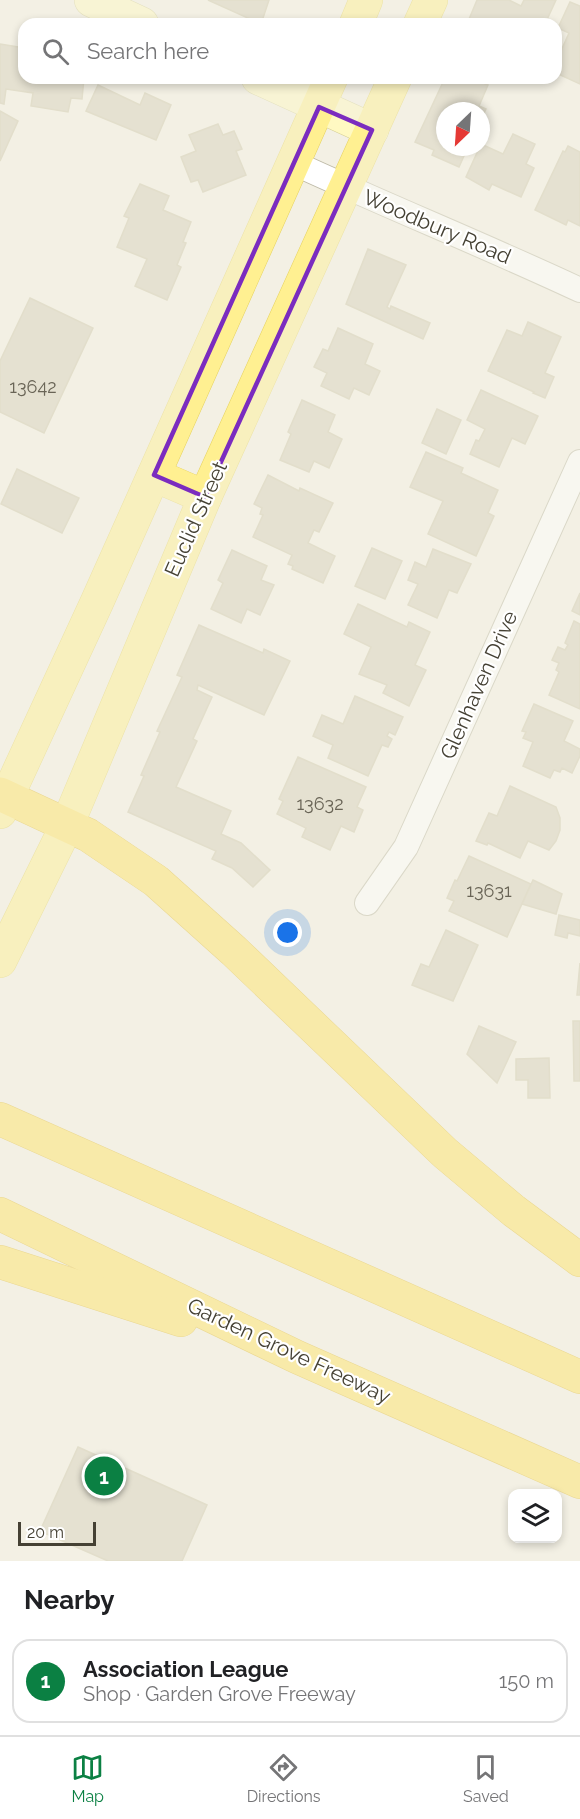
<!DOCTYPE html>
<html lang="en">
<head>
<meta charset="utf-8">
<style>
	:root { --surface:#fff; --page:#f2f2f2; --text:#202124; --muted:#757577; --line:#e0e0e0; --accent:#0b8043 }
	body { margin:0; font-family:Raleway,sans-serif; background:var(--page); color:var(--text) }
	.controls { position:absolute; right:18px; bottom:18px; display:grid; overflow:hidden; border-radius:12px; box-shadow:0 3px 9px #0003 }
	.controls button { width:54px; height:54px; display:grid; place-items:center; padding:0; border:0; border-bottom:2px solid var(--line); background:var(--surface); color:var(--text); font:30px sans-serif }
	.compass { position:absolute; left:436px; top:102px; width:54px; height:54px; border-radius:50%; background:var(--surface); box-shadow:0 3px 9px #0003; rotate:205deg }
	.scale { position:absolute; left:18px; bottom:15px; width:78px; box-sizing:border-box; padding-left:6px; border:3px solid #454134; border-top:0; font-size:16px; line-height:21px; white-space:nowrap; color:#454134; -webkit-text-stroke:4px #fff; paint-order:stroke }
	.you { position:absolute; left:288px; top:933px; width:21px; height:21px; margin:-15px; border:4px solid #fff; border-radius:50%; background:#1a73e8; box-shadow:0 0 0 9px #1a73e833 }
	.badge { display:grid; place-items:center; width:39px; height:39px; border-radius:50%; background:var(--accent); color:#fff; font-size:20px; font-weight:700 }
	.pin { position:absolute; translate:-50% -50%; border:3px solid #fff; box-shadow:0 2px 6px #0006 }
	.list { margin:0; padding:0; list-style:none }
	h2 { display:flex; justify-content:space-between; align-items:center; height:78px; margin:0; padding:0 24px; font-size:26px }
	h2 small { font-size:20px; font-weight:400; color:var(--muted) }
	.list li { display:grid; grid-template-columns:39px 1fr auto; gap:18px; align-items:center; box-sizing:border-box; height:84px; margin:0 12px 12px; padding:0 12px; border:2px solid var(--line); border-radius:18px }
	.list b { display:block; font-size:22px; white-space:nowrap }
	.list p { margin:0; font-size:20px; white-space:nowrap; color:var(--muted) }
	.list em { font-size:20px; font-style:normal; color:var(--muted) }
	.icon { flex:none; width:33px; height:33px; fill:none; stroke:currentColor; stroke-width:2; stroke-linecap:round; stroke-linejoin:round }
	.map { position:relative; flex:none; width:580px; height:1561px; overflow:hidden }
	.search { position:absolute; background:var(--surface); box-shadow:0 3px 9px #0003; left:18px; right:18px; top:18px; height:66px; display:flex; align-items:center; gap:15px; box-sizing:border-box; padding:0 21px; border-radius:18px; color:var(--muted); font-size:22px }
	.sheet { height:174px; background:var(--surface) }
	nav { display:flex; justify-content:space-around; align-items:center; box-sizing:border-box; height:84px; border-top:2px solid var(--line); background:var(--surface); font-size:16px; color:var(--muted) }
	nav a { display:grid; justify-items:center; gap:3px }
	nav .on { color:var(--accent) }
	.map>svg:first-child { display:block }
</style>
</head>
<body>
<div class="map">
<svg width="580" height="1561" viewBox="0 0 580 1561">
	<rect width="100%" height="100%" fill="#f3f0e4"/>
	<g fill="#d4ceba" stroke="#cfc7ad" stroke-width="1.5">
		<polygon points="208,0 269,0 261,24"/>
		<polygon points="477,0 509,0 521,6 524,0 556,0 545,24 467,24"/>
		<polygon points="570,2 580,6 580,84 556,73 556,62 569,33 558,28"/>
		<polygon points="0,44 24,48 24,78 84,78 82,99 71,98 68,112 31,106 33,93 6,89 4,104 0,103"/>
		<polygon points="445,78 482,78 487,80 485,84 488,85 479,106 486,109 481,120 481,111 445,111 445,147 468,147 459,167 432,155 434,150 415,142"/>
		<polygon points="98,85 140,105 145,93 171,105 156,140 86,111"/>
		<polygon points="0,111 18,121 0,161"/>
		<polygon points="218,124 223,135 234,131 242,149 236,151 246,175 203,192 198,180 191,182 181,157 196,151 189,135"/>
		<polygon points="513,134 535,144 526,164 534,168 521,197 492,184 489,190 466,177 481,144 503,154"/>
		<polygon points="568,146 580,152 580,226 568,220 566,225 535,210 563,151 565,152"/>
		<polygon points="140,184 169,196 163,210 191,222 183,242 186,243 177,265 181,267 167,300 135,286 147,259 117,247 129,218 124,216"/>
		<polygon points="368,249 406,265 387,307 390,309 391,306 430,323 423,339 346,304"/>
		<polygon points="30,298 93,328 44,433 0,412 0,361"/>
		<polygon points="528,322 561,337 545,373 554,377 545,398 533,393 534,392 488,371 507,330 522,336"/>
		<polygon points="338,328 373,344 365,364 380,371 369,395 354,388 349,399 321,386 327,373 314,367 323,349 328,351"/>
		<polygon points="481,390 538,416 525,444 512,438 499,467 470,454 476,440 479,441 485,429 467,420"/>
		<polygon points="302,400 335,415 328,432 342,439 329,468 314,461 309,472 280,460 291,434 288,432"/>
		<polygon points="437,409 461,420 446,454 422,443"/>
		<polygon points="426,452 463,468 461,473 498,490 488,513 494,516 476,556 428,534 443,501 410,487"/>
		<polygon points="17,469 79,498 62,533 1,504"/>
		<polygon points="268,475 299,491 300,488 333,503 319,532 314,530 308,543 335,556 323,583 292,569 293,566 288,564 292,555 253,537 263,515 260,514 262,508 254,504"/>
		<polygon points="372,548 402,561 385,599 355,586"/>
		<polygon points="433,549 471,564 457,593 449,590 437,618 408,605 418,584 408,580 415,562 426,567"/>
		<polygon points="232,550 267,566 261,580 274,585 260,615 247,609 241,623 211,609 223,583 218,580"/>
		<polygon points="580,593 580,615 572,611"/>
		<polygon points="358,604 407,627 409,622 430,632 415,665 426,670 409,706 383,693 387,685 359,674 371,647 344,634"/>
		<polygon points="574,621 580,624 580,709 549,695 559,672 556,670 559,663 552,660 558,647 565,650 568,645 565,643"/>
		<polygon points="199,625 263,653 264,649 290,661 264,715 198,685 197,690 212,697 193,739 197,741 176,787 231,811 221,834 241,843 270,870 253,887 232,868 212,859 216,851 128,812 144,776 141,775 160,732 157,731 182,677 177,675"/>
		<polygon points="355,696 403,717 395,735 389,732 387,736 392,739 388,747 382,745 368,776 328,758 333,745 313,736 322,715 343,724"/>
		<polygon points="534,704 573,721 564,741 580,749 580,756 572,773 562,768 560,772 554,770 550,778 523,766 533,742 523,738 526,732 522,731"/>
		<polygon points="298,757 366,787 357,807 363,810 354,832 341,826 330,850 302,837 306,828 277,814 283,801 279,799"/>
		<polygon points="510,786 556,807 560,818 560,830 556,841 549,850 528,841 520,858 488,843 487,845 476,841 489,813 497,816"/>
		<polygon points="469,856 531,884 507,937 449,911 454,901 447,898 455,880 457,881"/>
		<polygon points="533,880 562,894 556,914 522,904"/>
		<polygon points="559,915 580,920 580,936 568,933 567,938 555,935"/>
		<polygon points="446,930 478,945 453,1001 412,985 421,964 429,967"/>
		<polygon points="580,963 580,995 577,995"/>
		<polygon points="573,1021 580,1021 580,1081 574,1081"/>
		<polygon points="479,1026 516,1042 497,1083 467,1054"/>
		<polygon points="549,1058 550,1098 528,1098 528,1080 516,1080 516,1059"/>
		<polygon points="78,1447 207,1505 182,1561 108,1561 40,1531"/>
	</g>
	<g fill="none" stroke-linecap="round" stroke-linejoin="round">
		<g stroke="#bebaa7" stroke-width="26">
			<g id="street">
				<path d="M294,163C389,207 486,246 580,290"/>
				<polyline points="367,903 406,847 580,462"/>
			</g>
		</g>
		<g stroke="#d4cd93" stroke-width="34">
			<g id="secondary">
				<polyline points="91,0 142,24"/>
				<polyline points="258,78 372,130"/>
			</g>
		</g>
		<g stroke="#e6d25f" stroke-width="34">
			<g id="primary">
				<polyline points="356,24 366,0"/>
				<polyline points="420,24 431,0"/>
				<polyline points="154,475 205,497"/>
				<polyline points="0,812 97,602 331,78"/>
				<polyline points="0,961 67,825 205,497 395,78"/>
			</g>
		</g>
		<g stroke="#e1ba30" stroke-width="34">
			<g id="highway">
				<polyline points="0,794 88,835 156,881 234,951 445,1153 514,1211 580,1260"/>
				<polyline points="0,1119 580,1377"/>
				<polyline points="0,1214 297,1357 580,1482"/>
				<polyline points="0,1262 181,1320"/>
			</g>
		</g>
		<use href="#street" stroke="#fff" stroke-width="24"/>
		<use href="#secondary" stroke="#fff9c2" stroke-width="33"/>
		<use href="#primary" stroke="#fff091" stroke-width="33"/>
		<use href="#highway" stroke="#ffe263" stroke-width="33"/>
	</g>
	<path d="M0 0H580V1561H0ZM319,107L372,130L205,497L154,475Z" fill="#f3f0e4" fill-opacity=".55" fill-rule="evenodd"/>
	<path fill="none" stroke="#7b2cbf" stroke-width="4.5" stroke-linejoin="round" d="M319,107L372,130L205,497L154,475Z"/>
	<g text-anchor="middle" stroke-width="4.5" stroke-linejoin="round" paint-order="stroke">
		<g font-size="18" fill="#696456">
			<text x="33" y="393">13642</text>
			<text x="320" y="810">13632</text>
			<text x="489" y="897">13631</text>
		</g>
		<g font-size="21" fill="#454134" stroke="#fff">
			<text transform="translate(437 227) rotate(23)" y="7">Woodbury Road</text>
			<text transform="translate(196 519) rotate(-66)" y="7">Euclid Street</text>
			<text transform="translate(479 685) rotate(-66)" y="7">Glenhaven Drive</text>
			<text transform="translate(289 1351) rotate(25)" y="7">Garden Grove Freeway</text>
		</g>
	</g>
</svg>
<div class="controls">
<button><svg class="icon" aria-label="layers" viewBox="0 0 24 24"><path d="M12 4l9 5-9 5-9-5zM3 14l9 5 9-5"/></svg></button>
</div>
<svg class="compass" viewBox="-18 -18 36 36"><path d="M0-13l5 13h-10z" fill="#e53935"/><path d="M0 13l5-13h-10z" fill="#757577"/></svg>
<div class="scale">20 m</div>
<div class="you"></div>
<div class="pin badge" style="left:104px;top:1476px">1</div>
<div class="search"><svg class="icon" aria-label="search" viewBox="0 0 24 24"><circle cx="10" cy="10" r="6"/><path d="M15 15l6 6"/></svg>Search here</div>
</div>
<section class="sheet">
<h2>Nearby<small></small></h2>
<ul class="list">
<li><span class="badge">1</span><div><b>Association League</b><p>Shop · Garden Grove Freeway</p></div><em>150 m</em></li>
</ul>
</section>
<nav>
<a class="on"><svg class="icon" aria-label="map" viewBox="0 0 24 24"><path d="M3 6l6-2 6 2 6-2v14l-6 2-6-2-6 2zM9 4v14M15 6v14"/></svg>Map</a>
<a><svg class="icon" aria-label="directions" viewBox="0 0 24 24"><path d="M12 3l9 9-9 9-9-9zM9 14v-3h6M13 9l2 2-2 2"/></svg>Directions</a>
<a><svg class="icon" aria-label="saved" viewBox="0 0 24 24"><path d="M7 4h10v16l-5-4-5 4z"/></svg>Saved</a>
</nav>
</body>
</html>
